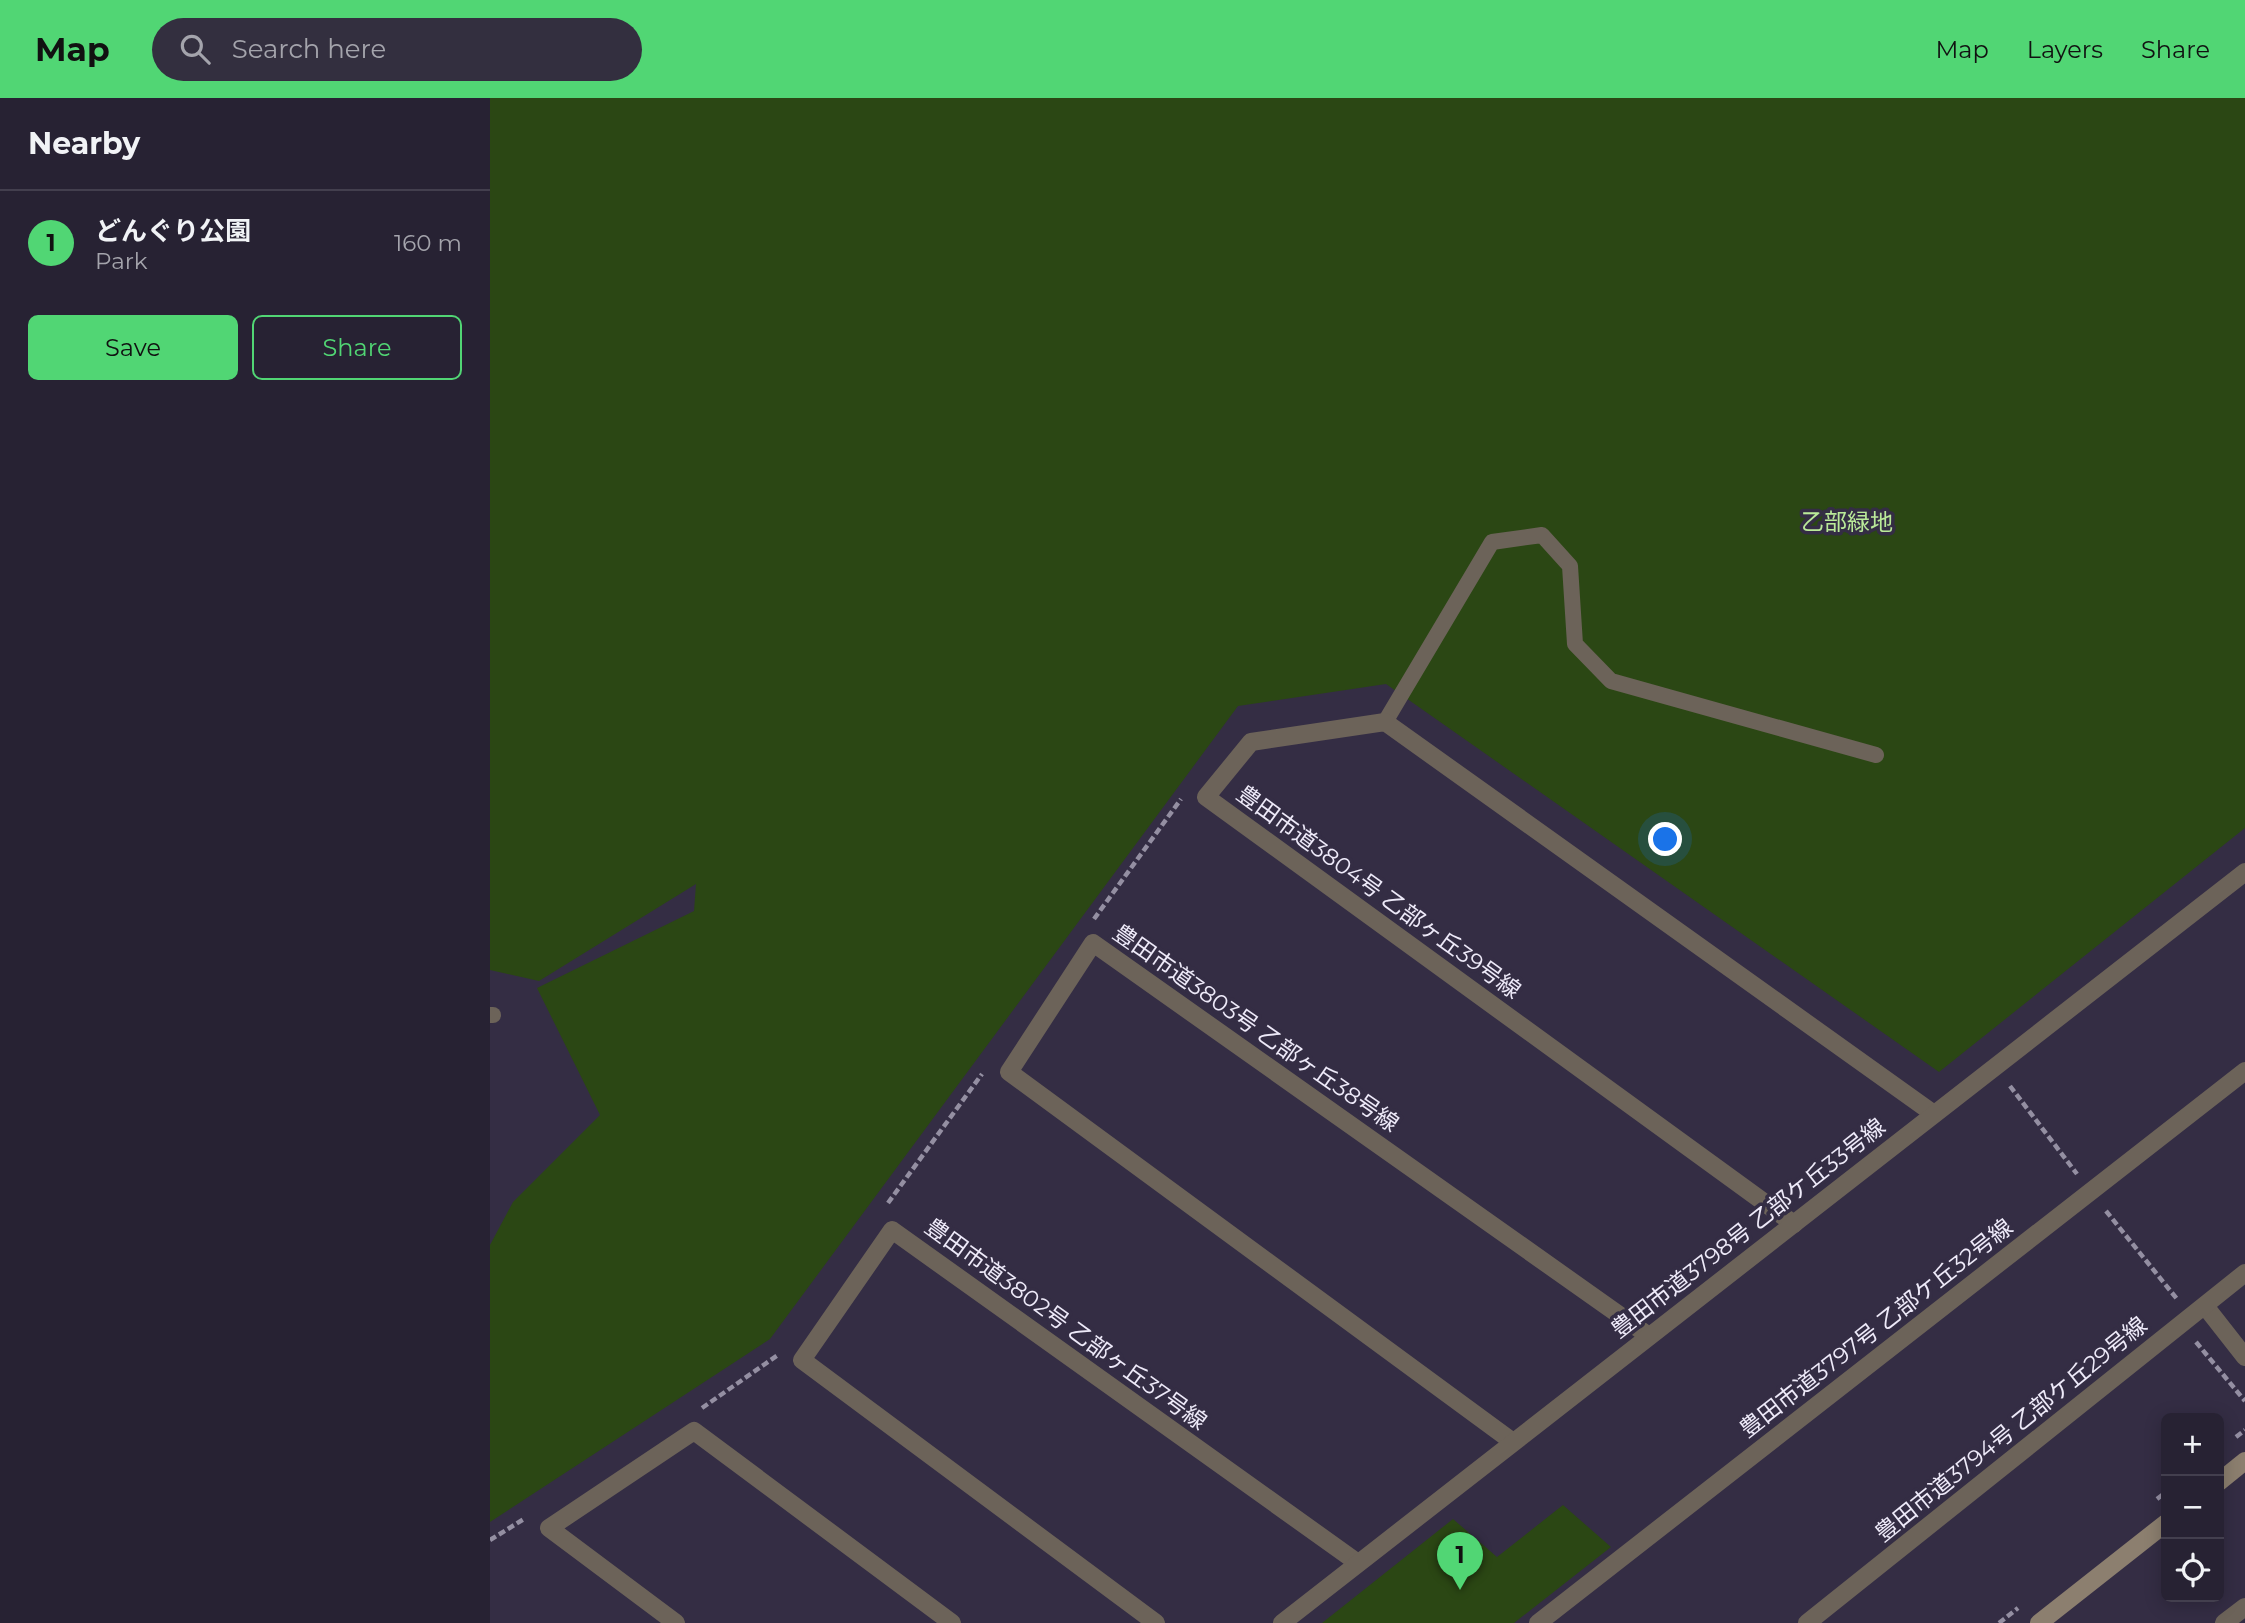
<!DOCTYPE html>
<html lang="en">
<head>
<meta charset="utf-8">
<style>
	:root { --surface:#272233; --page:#332f3f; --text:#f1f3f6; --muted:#a4a4ac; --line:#433f4e; --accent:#51d674 }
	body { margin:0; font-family:Montserrat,"Noto Sans JP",sans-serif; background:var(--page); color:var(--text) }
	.controls { position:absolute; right:21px; bottom:21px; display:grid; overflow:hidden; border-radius:10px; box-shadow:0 4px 18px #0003 }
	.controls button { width:63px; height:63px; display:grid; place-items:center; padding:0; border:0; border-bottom:2px solid var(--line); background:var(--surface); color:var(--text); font:35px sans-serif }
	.you { position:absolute; left:1176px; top:742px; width:24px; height:24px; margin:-18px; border:5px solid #fff; border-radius:50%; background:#1a73e8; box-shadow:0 0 0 10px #1a73e833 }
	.badge { display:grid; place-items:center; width:46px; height:46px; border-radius:50%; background:var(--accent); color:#111; font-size:23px; font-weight:700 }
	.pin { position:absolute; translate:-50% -58px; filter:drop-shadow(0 2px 4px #0008) }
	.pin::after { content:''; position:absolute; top:37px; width:24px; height:21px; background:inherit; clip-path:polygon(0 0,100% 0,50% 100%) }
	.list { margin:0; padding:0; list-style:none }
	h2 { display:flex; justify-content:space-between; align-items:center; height:91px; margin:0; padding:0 28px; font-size:30px }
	h2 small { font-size:23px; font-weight:400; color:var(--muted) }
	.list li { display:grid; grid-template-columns:46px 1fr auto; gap:21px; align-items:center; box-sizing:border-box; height:105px; padding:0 28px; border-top:2px solid var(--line) }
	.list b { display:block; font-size:26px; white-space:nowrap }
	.list p { margin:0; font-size:23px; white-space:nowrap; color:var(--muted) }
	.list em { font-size:23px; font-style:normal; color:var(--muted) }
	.actions { display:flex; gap:14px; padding:21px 28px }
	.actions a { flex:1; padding:16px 0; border:2px solid var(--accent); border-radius:10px; text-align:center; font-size:24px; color:var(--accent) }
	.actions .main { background:var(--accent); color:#111 }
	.icon { flex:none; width:38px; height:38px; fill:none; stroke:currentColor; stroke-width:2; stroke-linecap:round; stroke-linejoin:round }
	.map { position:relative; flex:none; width:1755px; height:1525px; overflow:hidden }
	header { display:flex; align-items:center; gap:42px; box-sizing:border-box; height:98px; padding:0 35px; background:var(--accent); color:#111 }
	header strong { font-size:33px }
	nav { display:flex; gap:38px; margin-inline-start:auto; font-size:24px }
	.search { width:490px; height:63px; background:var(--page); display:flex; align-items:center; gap:18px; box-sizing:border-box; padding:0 24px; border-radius:38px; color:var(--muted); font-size:26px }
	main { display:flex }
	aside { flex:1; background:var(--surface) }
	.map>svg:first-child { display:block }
</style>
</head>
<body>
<header>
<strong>Map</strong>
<div class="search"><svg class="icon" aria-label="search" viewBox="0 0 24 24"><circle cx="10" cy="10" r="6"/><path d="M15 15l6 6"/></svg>Search here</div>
<nav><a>Map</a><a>Layers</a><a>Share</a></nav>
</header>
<main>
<aside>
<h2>Nearby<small></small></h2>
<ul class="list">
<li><span class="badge">1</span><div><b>どんぐり公園</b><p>Park</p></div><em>160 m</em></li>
</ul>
<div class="actions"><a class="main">Save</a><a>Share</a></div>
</aside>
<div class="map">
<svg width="1755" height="1525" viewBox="0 0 1755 1525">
	<rect width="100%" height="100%" fill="#342d44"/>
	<g fill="#2b4714">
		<polygon points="0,0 1755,0 1755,730 1449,974 896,586 748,608 280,1241 0,1424 0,1147 23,1104 110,1017 47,890 204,813 206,786 49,883 0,872"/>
		<polygon points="1073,1407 1121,1449 1024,1525 832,1525 963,1421 1007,1459"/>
	</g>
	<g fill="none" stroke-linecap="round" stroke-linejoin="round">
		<g stroke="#948fa2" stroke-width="4.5" stroke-dasharray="7 3.5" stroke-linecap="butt">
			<polyline points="604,821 691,701"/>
			<polyline points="1520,988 1587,1076"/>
			<polyline points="398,1105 492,976"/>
			<polyline points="1616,1113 1687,1201"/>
			<polyline points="1706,1244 1755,1303"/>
			<polyline points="212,1310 288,1257"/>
			<polyline points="1746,1339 1755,1332"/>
			<polyline points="1667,1401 1676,1394"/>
			<polyline points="0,1442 34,1421"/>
			<polyline points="1509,1525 1528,1510"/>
		</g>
		<g stroke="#6c6359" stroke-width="16">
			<polyline points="895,624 1002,444 1052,437 1080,468 1085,546 1121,583 1386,657"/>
			<polyline points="0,917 3,917"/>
		</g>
		<g stroke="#6c6359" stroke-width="18">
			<polyline points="1304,1126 716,699 761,644 895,624 1444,1016"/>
			<polyline points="1715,1208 1755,1259"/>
			<polyline points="1023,1344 519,974 603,845 1159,1238"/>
			<polyline points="186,1525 59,1430 204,1333 462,1525"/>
			<polyline points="666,1525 312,1262 402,1132 868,1465"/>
			<polyline points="792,1525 1755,774"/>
			<polyline points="1048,1525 1755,973"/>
			<polyline points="1317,1525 1755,1175"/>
			<polyline points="1734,1525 1755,1509"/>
		</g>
		<g stroke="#8c7f6f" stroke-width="18">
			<polyline points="1729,1384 1755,1363"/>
			<polyline points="1549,1525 1676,1425"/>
		</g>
	</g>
	<g text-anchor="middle" stroke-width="7" stroke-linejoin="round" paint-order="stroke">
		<g font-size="23" fill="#baea99" stroke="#342d44">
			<text x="1357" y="432">乙部緑地</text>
		</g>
		<g font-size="23" fill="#eeeaf9" stroke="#342d44">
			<text transform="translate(889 794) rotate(36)" y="8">豊田市道3804号 乙部ヶ丘39号線</text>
			<text transform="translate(766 930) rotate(35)" y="8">豊田市道3803号 乙部ヶ丘38号線</text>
			<text transform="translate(1258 1130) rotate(-38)" y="8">豊田市道3798号 乙部ケ丘33号線</text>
			<text transform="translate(576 1226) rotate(36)" y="8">豊田市道3802号 乙部ヶ丘37号線</text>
			<text transform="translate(1386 1230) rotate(-38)" y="8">豊田市道3797号 乙部ケ丘32号線</text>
			<text transform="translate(1521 1331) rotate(-39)" y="8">豊田市道3794号 乙部ケ丘29号線</text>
		</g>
	</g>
</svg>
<div class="controls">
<button>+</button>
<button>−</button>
<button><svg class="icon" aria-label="locate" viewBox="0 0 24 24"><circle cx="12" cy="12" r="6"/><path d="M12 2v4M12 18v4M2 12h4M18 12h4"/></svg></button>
</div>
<div class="you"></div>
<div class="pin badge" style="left:970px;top:1492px">1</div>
</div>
</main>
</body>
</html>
